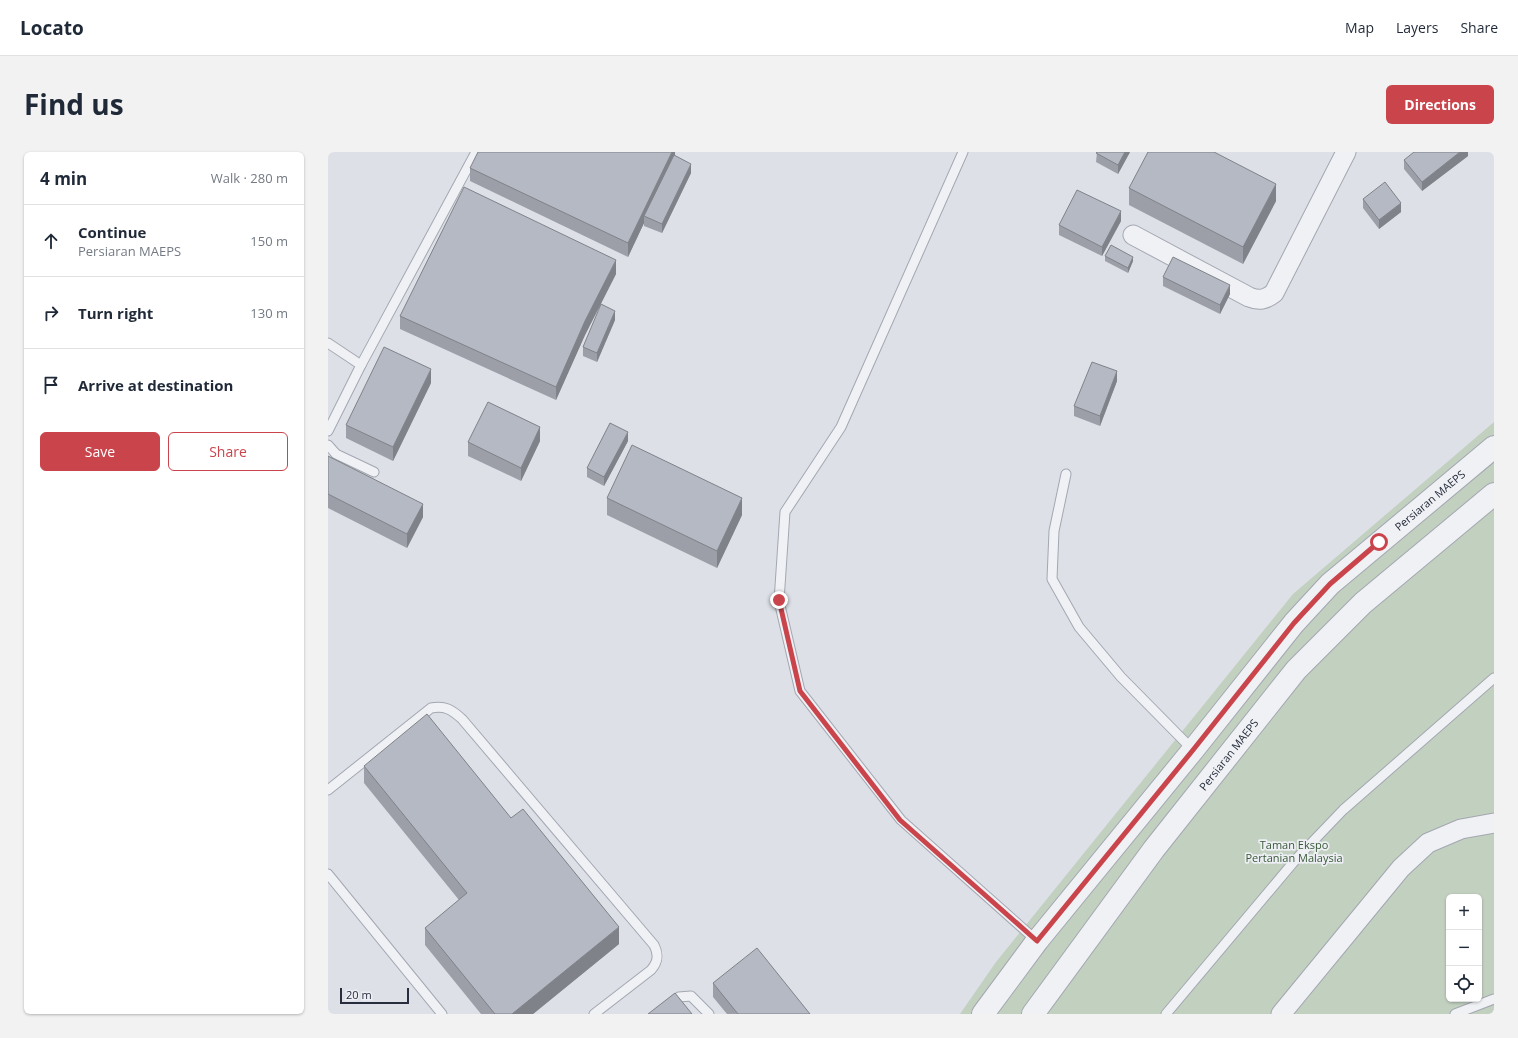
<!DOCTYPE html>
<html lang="en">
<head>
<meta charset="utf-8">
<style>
	:root { --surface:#fff; --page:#f2f2f3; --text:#1f2937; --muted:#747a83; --line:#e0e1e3; --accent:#ca444c }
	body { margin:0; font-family:"Open Sans",sans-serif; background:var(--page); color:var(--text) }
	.controls { position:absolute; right:12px; bottom:12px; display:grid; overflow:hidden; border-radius:6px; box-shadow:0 1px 3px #0004 }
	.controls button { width:36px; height:36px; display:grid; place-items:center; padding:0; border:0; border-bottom:1px solid var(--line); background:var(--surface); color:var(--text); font:20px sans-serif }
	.scale { position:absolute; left:12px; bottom:10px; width:69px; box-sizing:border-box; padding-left:4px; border:2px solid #272d3d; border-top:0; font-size:11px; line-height:14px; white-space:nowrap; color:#272d3d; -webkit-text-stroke:3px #edeff5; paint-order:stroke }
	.stop { position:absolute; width:12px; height:12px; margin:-9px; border:3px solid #ca444c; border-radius:50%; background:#fff }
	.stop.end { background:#ca444c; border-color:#fff; box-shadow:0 1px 4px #0008 }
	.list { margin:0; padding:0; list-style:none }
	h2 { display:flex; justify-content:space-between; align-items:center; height:52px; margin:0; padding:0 16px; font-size:17px }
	h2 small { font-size:13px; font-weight:400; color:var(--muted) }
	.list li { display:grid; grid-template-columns:26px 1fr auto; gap:12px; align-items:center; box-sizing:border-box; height:72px; padding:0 16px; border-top:1px solid var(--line) }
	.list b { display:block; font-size:15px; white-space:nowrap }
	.list p { margin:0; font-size:13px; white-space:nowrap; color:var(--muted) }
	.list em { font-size:13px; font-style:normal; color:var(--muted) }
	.actions { display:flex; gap:8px; padding:12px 16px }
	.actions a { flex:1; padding:9px 0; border:1px solid var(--accent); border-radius:6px; text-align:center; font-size:14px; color:var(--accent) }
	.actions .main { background:var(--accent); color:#fff }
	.icon { flex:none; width:22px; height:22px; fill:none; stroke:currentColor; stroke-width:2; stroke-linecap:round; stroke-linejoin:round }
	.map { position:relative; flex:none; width:1166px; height:862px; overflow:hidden; border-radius:6px }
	header { display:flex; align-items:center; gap:24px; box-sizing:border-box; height:56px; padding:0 20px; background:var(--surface); border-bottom:1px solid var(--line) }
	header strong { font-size:19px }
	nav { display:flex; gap:22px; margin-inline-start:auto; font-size:14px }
	.intro { display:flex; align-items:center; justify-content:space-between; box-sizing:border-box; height:96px; padding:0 24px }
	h1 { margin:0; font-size:28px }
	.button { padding:10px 18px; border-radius:6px; background:var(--accent); color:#fff; font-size:14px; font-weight:700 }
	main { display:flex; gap:24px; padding:0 24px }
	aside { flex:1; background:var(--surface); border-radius:6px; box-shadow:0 1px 3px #0004 }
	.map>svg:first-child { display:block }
</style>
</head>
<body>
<header>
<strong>Locato</strong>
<nav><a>Map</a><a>Layers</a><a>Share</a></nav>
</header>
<div class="intro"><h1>Find us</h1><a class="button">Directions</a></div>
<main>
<aside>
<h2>4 min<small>Walk · 280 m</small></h2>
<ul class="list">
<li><svg class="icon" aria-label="ahead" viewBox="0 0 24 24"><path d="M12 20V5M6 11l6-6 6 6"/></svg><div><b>Continue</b><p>Persiaran MAEPS</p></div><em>150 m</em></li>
<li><svg class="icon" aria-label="right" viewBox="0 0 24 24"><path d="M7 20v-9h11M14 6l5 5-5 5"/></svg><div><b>Turn right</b></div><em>130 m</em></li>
<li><svg class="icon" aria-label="arrive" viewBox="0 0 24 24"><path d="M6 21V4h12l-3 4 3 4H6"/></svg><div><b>Arrive at destination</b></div></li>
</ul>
<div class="actions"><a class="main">Save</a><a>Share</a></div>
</aside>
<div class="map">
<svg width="1166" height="862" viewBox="0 0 1166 862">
	<rect width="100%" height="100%" fill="#dde0e7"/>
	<path fill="#c2d0bf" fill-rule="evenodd" d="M1166,270V862H632L668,810L965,442ZM1121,745H1151V847H1121Z"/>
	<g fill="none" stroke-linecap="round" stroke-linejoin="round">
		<g stroke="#a3a7b1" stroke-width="11">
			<g id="service">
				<polyline points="635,0 513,275 457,360 451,449 472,539 573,668 709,789"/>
				<polyline points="0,191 33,213 148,0"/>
				<polyline points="0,279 33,213"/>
				<polyline points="0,293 8,302 46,320"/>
				<polyline points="738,322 726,379 724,427 751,475 793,525 865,598"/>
				<path d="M0,638L103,556C117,553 124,558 134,567L326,793C331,803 330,810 323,818L266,862"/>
				<polyline points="0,722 114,862"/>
				<polyline points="330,862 351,845 363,844 381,862"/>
				<polyline points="838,862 969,706 1015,658 1166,526"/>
				<polyline points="1127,862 1166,847"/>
			</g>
		</g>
		<g stroke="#a3a7b1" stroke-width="21">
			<g id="minor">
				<path d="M805,83L921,145C931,149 937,148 946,141L1018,0"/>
				<polyline points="953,862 1073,716 1100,691 1133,677 1166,671"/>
			</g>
		</g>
		<g stroke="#a3a7b1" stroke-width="24">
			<g id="tertiary">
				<path id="s1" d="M655,862L709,789L865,598L966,471L1002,432L1166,295"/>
				<path id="s2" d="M705,862L826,697L968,518L1035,451L1166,342"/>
			</g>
		</g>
		<use href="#service" stroke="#f0f1f5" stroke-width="9"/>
		<use href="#minor" stroke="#f0f1f5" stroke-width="19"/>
		<use href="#tertiary" stroke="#f0f1f5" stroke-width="22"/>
	</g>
	<g fill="#9c9fa8">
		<polygon points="347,0 347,4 363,21 334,81 316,74 316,71 300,105 142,29 142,16"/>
		<polygon points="769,0 802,0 790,22 768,10"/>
		<polygon points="1140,0 1140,4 1094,39 1076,17 1076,8"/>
		<polygon points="801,36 948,49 915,112 801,53"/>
		<polygon points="1035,47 1073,60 1051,77 1035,56"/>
		<polygon points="793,69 774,104 731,83 731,73"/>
		<polygon points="777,104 805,109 800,121 777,109"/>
		<polygon points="288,122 257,183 228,248 72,177 72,164"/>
		<polygon points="835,125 902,142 892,162 835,134"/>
		<polygon points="287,168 269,210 255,204 255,195"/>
		<polygon points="789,229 772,274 746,264 746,254"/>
		<polygon points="103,231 65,309 18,286 18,273"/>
		<polygon points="212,289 193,329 140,304 140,290"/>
		<polygon points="300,289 276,334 259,325 259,316"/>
		<polygon points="0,304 95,365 79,396 0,356"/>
		<polygon points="279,346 414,363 389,416 279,363"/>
		<polygon points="36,614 183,666 291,792 205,862 153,862 97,793 97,776 131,748 36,631"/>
		<polygon points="385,831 482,862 399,862 385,845"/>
	</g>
	<g fill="#7f8288">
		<polygon points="344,0 347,0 347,7 316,64 316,71 300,105 300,91"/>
		<polygon points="797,0 802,0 790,22 790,13"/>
		<polygon points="1132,0 1140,0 1140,4 1094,39 1094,30"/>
		<polygon points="363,12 363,21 334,81 334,72"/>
		<polygon points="948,32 948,49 915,112 915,95"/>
		<polygon points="1073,51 1073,60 1051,77 1051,68"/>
		<polygon points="793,59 793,69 774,104 774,95"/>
		<polygon points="805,105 805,109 800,121 800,116"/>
		<polygon points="288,108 288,122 257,183 228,248 228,235 257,169"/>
		<polygon points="902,133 902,142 892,162 892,153"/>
		<polygon points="287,159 287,168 269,210 269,201"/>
		<polygon points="103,217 103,231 65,309 65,295"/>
		<polygon points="789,219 789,229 772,274 772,264"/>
		<polygon points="212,275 212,289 193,329 193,316"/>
		<polygon points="300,280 300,289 276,334 276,325"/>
		<polygon points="414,346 414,363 389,416 389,399"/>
		<polygon points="95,352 95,365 79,396 79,382"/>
		<polygon points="291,775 291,792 205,862 184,862"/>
	</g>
	<g fill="#b5b9c3" stroke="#7f8288">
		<polygon points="150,0 344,0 300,91 142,16"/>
		<polygon points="769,0 797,0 790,13 768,1"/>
		<polygon points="820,0 886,0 948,32 915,95 801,36"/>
		<polygon points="1086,0 1132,0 1094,30 1076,8"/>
		<polygon points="346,3 363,12 334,72 316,64"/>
		<polygon points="1057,30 1073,51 1051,68 1035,47"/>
		<polygon points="136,35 288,108 257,169 228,235 72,164"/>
		<polygon points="749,38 793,59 774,95 731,73"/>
		<polygon points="783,93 805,105 800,116 777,104"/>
		<polygon points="845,105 902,133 892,153 835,125"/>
		<polygon points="273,152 287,159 269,201 255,195"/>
		<polygon points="56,195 103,217 65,295 18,273"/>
		<polygon points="764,210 789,219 772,264 746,254"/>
		<polygon points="160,250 212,275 193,316 140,290"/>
		<polygon points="282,271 300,280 276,325 259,316"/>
		<polygon points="304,293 414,346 389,399 279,346"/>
		<polygon points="0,304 95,352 79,382 0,342"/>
		<polygon points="99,562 183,666 195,657 291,775 184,862 167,862 97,776 139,741 36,614"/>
		<polygon points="429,796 482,862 410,862 385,831"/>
		<polygon points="347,841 364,862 320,862"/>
	</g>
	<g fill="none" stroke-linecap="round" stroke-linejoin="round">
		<polyline stroke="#ca444c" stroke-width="5" points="451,448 472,539 572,668 709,789 865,598 966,471 1002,432 1051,390"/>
	</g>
	<g text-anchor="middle" stroke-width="3.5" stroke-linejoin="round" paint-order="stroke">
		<g font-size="11" fill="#272d3d" stroke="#edeff5">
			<text dy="4" stroke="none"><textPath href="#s1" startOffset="683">Persiaran MAEPS</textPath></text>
			<text dy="4" stroke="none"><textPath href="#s2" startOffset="325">Persiaran MAEPS</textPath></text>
		</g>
		<g font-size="11" fill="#385835" stroke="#edeff5">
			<text x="966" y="697">Taman Ekspo<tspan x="966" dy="13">Pertanian Malaysia</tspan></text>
		</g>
	</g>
</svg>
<div class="controls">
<button>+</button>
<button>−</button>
<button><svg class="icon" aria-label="locate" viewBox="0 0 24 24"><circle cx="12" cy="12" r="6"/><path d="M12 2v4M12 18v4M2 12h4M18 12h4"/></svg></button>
</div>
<div class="scale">20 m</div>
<div class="stop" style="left:1051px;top:390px"></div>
<div class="stop end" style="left:451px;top:448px"></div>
</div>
</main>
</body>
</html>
